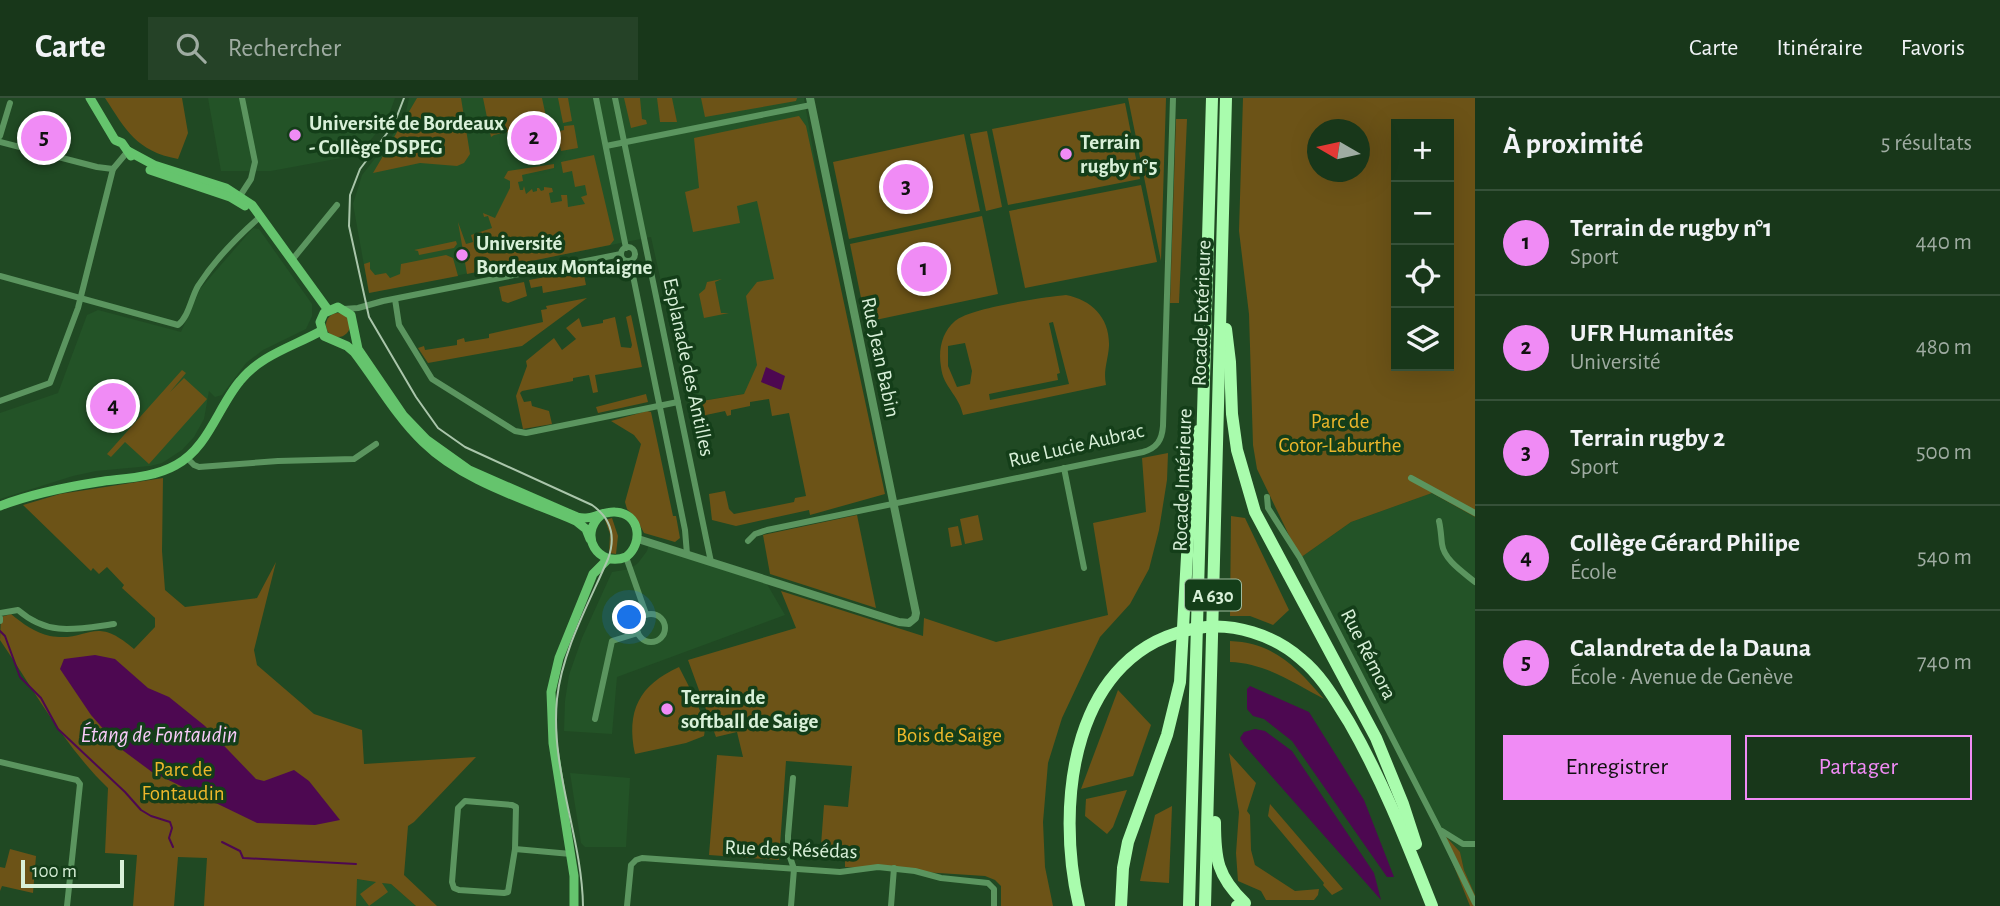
<!DOCTYPE html>
<html lang="fr">
<head>
<meta charset="utf-8">
<style>
	:root { --surface:#18371a; --page:#254227; --text:#f1f3f6; --muted:#9faca2; --line:#365139; --accent:#f08bf5 }
	body { margin:0; font-family:"Alegreya Sans",sans-serif; background:var(--page); color:var(--text) }
	.controls { position:absolute; right:21px; top:21px; display:grid; overflow:hidden; border-radius:0px; box-shadow:0 7px 28px #0002 }
	.controls button { width:63px; height:63px; display:grid; place-items:center; padding:0; border:0; border-bottom:2px solid var(--line); background:var(--surface); color:var(--text); font:35px sans-serif }
	.compass { position:absolute; left:1307px; top:21px; width:63px; height:63px; border-radius:50%; background:var(--surface); box-shadow:0 7px 28px #0002; rotate:279deg }
	.scale { position:absolute; left:21px; bottom:18px; width:103px; box-sizing:border-box; padding-left:7px; border:4px solid #d9f0d9; border-top:0; font-size:19px; line-height:24px; white-space:nowrap; color:#d9f0d9; -webkit-text-stroke:5px #143e19; paint-order:stroke }
	.you { position:absolute; left:630px; top:520px; width:24px; height:24px; margin:-18px; border:5px solid #fff; border-radius:50%; background:#1a73e8; box-shadow:0 0 0 10px #1a73e833 }
	.badge { display:grid; place-items:center; width:46px; height:46px; border-radius:50%; background:var(--accent); color:#111; font-size:23px; font-weight:700 }
	.pin { position:absolute; translate:-50% -50%; border:4px solid #fff; box-shadow:0 2px 7px #0006 }
	.list { margin:0; padding:0; list-style:none }
	h2 { display:flex; justify-content:space-between; align-items:center; height:91px; margin:0; padding:0 28px; font-size:30px }
	h2 small { font-size:23px; font-weight:400; color:var(--muted) }
	.list li { display:grid; grid-template-columns:46px 1fr auto; gap:21px; align-items:center; box-sizing:border-box; height:105px; padding:0 28px; border-top:2px solid var(--line) }
	.list b { display:block; font-size:26px; white-space:nowrap }
	.list p { margin:0; font-size:23px; white-space:nowrap; color:var(--muted) }
	.list em { font-size:23px; font-style:normal; color:var(--muted) }
	.actions { display:flex; gap:14px; padding:21px 28px }
	.actions a { flex:1; padding:16px 0; border:2px solid var(--accent); border-radius:0px; text-align:center; font-size:24px; color:var(--accent) }
	.actions .main { background:var(--accent); color:#111 }
	.icon { flex:none; width:38px; height:38px; fill:none; stroke:currentColor; stroke-width:2; stroke-linecap:round; stroke-linejoin:round }
	.map { position:relative; flex:none; width:1475px; height:808px; overflow:hidden }
	header { display:flex; align-items:center; gap:42px; box-sizing:border-box; height:98px; padding:0 35px; background:var(--surface); border-bottom:2px solid var(--line) }
	header strong { font-size:33px }
	nav { display:flex; gap:38px; margin-inline-start:auto; font-size:24px }
	.search { width:490px; height:63px; background:var(--page); display:flex; align-items:center; gap:18px; box-sizing:border-box; padding:0 24px; border-radius:0px; color:var(--muted); font-size:26px }
	main { display:flex }
	aside { flex:1; background:var(--surface) }
	.map>svg:first-child { display:block }
</style>
</head>
<body>
<header>
<strong>Carte</strong>
<div class="search"><svg class="icon" aria-label="search" viewBox="0 0 24 24"><circle cx="10" cy="10" r="6"/><path d="M15 15l6 6"/></svg>Rechercher</div>
<nav><a>Carte</a><a>Itinéraire</a><a>Favoris</a></nav>
</header>
<main>
<div class="map">
<svg width="1475" height="808" viewBox="0 0 1475 808">
	<rect width="100%" height="100%" fill="#204923"/>
	<g fill="#235327">
		<polygon points="208,0 395,0 387,22 363,51 352,58 271,73 221,73"/>
		<polygon points="409,0 804,0 852,278 688,305 651,139 369,195 353,106 362,77 391,40 406,14"/>
		<polygon points="253,130 259,131 312,206 312,218 306,231 263,252 246,265 222,297 215,299 209,293 204,321 194,339 182,352 162,365 150,368 96,373 73,378 0,401 0,315 58,295 87,217 98,212 181,234 200,191"/>
		<polygon points="1432,395 1475,419 1475,797 1464,772 1460,754 1439,731 1300,460 1351,424"/>
		<polygon points="649,446 764,481 785,517 617,579 612,636 564,633 565,603 569,577 582,540 612,474 630,471 638,465 647,453"/>
		<polygon points="570,675 630,680 626,749 585,749 581,745"/>
		<polygon points="356,781 391,786 416,808 356,808"/>
	</g>
	<g fill="#6c5317" fill-rule="evenodd">
		<path d="M105,0H182L188,35L178,61C136,53 126,32 105,0Z"/>
		<polygon points="417,0 461,0 470,56 464,65 457,68 420,65 373,75"/>
		<polygon points="483,0 542,0 548,28 540,27 494,37 491,39"/>
		<polygon points="558,0 568,0 572,23 563,25"/>
		<polygon points="624,0 640,0 642,21 646,22 647,26 631,30"/>
		<polygon points="657,0 672,0 677,24 660,24"/>
		<polygon points="701,0 797,0 796,3 705,19"/>
		<polygon points="1128,0 1166,0 1161,163"/>
		<path d="M1243,0H1475V419L1432,395L1351,424L1300,460L1257,371L1253,347L1249,216L1239,133ZM1396,26H1449V268H1396ZM1318,32H1360V74H1318Z"/>
		<polygon points="1125,5 1140,81 1008,107 992,31"/>
		<polygon points="799,18 806,28 885,396 810,417 809,412 736,428 712,422 709,396 725,393 729,411 734,416 794,404 795,400 806,398 789,315 772,318 769,301 750,304 750,308 731,312 731,317 727,318 725,313 706,317 707,322 694,325 690,305 744,296 757,267 746,198 757,184 774,181 757,103 737,108 740,125 693,134 685,94 699,90 694,40"/>
		<polygon points="1176,21 1187,21 1179,205 1170,205"/>
		<polygon points="574,27 578,50 561,53 558,36 555,34 564,32 564,28"/>
		<polygon points="987,33 1002,109 986,113 970,36"/>
		<polygon points="964,36 980,113 849,141 833,64"/>
		<polygon points="594,57 614,142 610,147 467,176 458,124 466,146 473,144 471,137 492,130 488,118 484,119 483,115 495,120 510,90 510,83 504,80 508,73 554,66 554,70 522,77 523,83 518,84 520,92 523,92 524,88 526,96 532,91 533,94 537,93 537,90 539,90 541,93 544,92 544,89 552,90 553,94 549,95 551,105 562,103 561,97 567,97 568,109 585,106 581,99 587,97 585,87 575,89 572,73 563,75 561,64"/>
		<polygon points="1141,87 1157,164 1025,190 1009,113"/>
		<polygon points="982,118 998,196 866,224 850,146"/>
		<polygon points="456,143 457,146 454,150 419,157 418,153 414,152"/>
		<polygon points="446,157 453,160 458,178 369,195 364,166 370,164 370,171 375,177 386,175 390,180 400,176 401,166"/>
		<polygon points="583,172 586,187 543,195 542,188 531,190 529,182"/>
		<polygon points="722,181 715,184 721,215 729,215 704,220 699,196 705,191 707,184"/>
		<polygon points="524,184 527,198 508,205 502,203 499,189"/>
		<path d="M1066,197C1092,202 1110,220 1109,248C1108,263 1103,272 1106,287L963,317C959,297 943,289 941,269C938,252 942,234 955,223C970,210 1044,199 1066,197ZM1053,224L1069,286L990,302L989,296L1058,282L1057,276L1060,275L1049,225ZM965,245L972,273L970,286L957,289L948,268V248Z"/>
		<polygon points="587,200 522,248 428,265 418,250 424,248 425,252 457,247 457,242 464,240 465,244 489,240 489,236 543,224 541,212 547,211 546,208"/>
		<circle cx="338" cy="227" r="12"/>
		<polygon points="631,217 642,269 595,277 598,294 593,295 589,277 573,280 573,283 522,293 520,295 524,304 531,303 532,308 549,313 552,326 523,331 516,298 527,268 526,263 554,240 562,252 576,241 566,230 579,220 582,229 603,225 603,222 615,219 621,249 631,250 632,247 626,219"/>
		<polygon points="182,272 186,275 170,294 184,280 207,301 149,366 125,344 111,359 107,356"/>
		<polygon points="646,296 648,304 598,315 596,309"/>
		<polygon points="647,313 651,314 673,418 676,418 680,440 675,444 644,435 636,420 627,411 625,404 641,346 634,337 611,323"/>
		<polygon points="1168,355 1167,382 1159,432 1149,471 1130,506 1100,539 1062,620 1048,665 1043,724 1045,769 1053,808 1001,808 1001,788 995,782 985,778 845,769 845,749 821,747 824,707 848,709 852,668 786,663 779,762 709,757 717,657 743,659 737,634 741,633 716,639 688,562 796,530 781,493 923,538 924,520 996,544 1108,517 1093,425 1146,414 1142,360"/>
		<path d="M163,380L162,453L165,492L185,509L257,500L276,464L254,552L257,567L314,616L362,632L364,666L476,659L414,724L408,728L404,777L437,808H416L391,786L382,785L388,794L369,808L360,796L376,784L357,781L356,808H204L207,760L178,759L174,808H133L137,757L105,755L108,690C65,649 34,592 0,542L1,519L11,516C22,525 35,535 50,538C89,545 93,515 134,551L155,529V520L122,490L124,487L107,469L99,476L93,470L91,473L23,407L60,396Z"/>
		<polygon points="857,417 876,510 770,476 763,437"/>
		<polygon points="978,417 983,442 965,446 960,421"/>
		<polygon points="1231,418 1245,420 1289,512 1273,527 1250,518 1230,518"/>
		<polygon points="612,420 618,438 616,456 609,455 610,436 605,422"/>
		<polygon points="958,428 962,447 951,449 948,430"/>
		<path d="M1230,543C1275,545 1296,569 1324,601C1294,585 1265,565 1230,564Z"/>
		<path d="M679,569C686,584 709,622 704,638L686,645L635,656C626,613 639,587 679,569Z"/>
		<polygon points="1118,592 1151,627 1133,678 1081,691"/>
		<polygon points="1229,655 1256,685 1247,713 1250,717 1251,752 1255,767 1295,793 1319,791 1318,797 1314,802 1266,802 1261,793 1238,783 1236,755 1239,714"/>
		<polygon points="1127,692 1113,729 1107,736 1085,718 1086,701"/>
		<polygon points="1270,706 1343,791 1332,797 1323,787 1324,785 1268,718"/>
		<polygon points="1172,708 1169,785 1140,783 1155,717"/>
		<polygon points="1439,731 1460,754 1464,772 1475,797 1475,808 1470,808"/>
		<polygon points="10,751 36,758 33,795 2,788 0,793 0,769 5,770"/>
	</g>
	<g fill="#4d0851">
		<polygon points="766,269 785,278 781,292 761,284"/>
		<polygon points="95,557 115,561 148,590 169,599 205,628 256,681 264,683 294,672 309,683 340,722 315,727 257,725 152,674 121,651 91,617 60,571 64,561"/>
		<polygon points="1250,588 1309,614 1364,702 1394,779 1387,779 1292,643 1264,621 1253,618 1247,611 1247,591"/>
		<polygon points="1255,631 1265,633 1292,653 1374,775 1381,802 1244,647 1240,640 1244,634"/>
	</g>
	<g fill="none" stroke-linecap="round" stroke-linejoin="round">
		<g stroke="#4d0851" stroke-width="2">
			<polyline points="0,533 5,538 20,579 41,600 58,631 125,694 141,712 151,718 170,724 172,730 169,740 173,749"/>
			<polyline points="222,744 240,753 243,760 356,766"/>
		</g>
		<g stroke="#5b955f" stroke-width="6">
			<polyline points="596,0 626,150"/>
			<polyline points="615,0 711,464"/>
			<polyline points="0,38 10,5"/>
			<polyline points="0,44 97,69 113,71 128,53"/>
			<polyline points="606,48 811,7"/>
			<polyline points="240,98 251,81 255,64 242,0"/>
			<circle cx="628" cy="156" r="7"/>
			<polyline points="292,162 337,107"/>
			<polyline points="630,163 685,432 687,456"/>
			<path d="M0,178L178,227C189,218 191,200 198,188C214,163 238,138 261,118"/>
			<polyline points="395,201 399,227 432,281 515,333 526,335 678,304"/>
			<polyline points="344,211 358,210 383,203 621,156"/>
			<polyline points="0,303 50,285 78,210 113,71"/>
			<polyline points="187,360 194,367 199,369 278,363 354,361 376,346"/>
			<polyline points="1064,370 1084,470"/>
			<polyline points="1411,380 1475,415"/>
			<polyline points="1267,399 1268,410 1300,460 1439,731 1475,805"/>
			<path d="M1439,423C1441,432 1441,438 1442,446C1444,462 1463,474 1475,484"/>
			<path d="M748,443L755,436L767,432L1143,354C1157,350 1162,342 1163,328L1173,0"/>
			<polyline points="626,459 646,516"/>
			<path d="M0,515L18,512C49,539 77,531 114,526"/>
			<circle cx="651" cy="530" r="14"/>
			<polyline points="0,520 0,523"/>
			<polyline points="595,621 612,543 638,535"/>
			<polyline points="0,664 77,682 80,686 67,808"/>
			<polygon points="465,703 512,707 516,709 515,751 508,794 504,795 459,792 454,790 452,784 458,710"/>
			<polyline points="1442,733 1463,746 1475,746"/>
			<polyline points="515,751 571,756"/>
			<polyline points="627,808 631,767 636,762 642,760 840,774 878,769 915,773 941,780 988,785 994,791 994,808"/>
			<polyline points="791,808 794,771 788,753 788,738 793,680"/>
			<polyline points="891,808 894,770"/>
		</g>
		<polyline stroke="#5b955f" stroke-width="8" points="638,441 899,524 909,525 915,520 916,515 810,0"/>
		<g stroke="#65c46d" stroke-width="9">
			<polyline points="90,0 115,42 122,45 131,58"/>
			<polyline points="128,53 154,67 226,90 252,107 328,212"/>
			<polyline points="150,72 230,99 245,108"/>
			<path d="M0,408C31,396 66,389 98,384C124,380 153,380 176,367C208,350 218,309 240,283C261,257 292,249 321,233"/>
			<path d="M590,441L586,431L576,423C525,401 464,384 423,344C396,318 377,284 354,254L347,248L324,238L320,224L324,215L338,209L351,217L358,251L403,317L427,342L469,372L577,419C592,423 601,413 615,414C640,415 644,445 626,459C598,470 578,437 601,417"/>
			<polyline points="574,808 574,778 553,645 551,594 559,560 593,476 608,461"/>
		</g>
		<g stroke="#a9fcad" stroke-width="12">
			<polyline points="1226,231 1230,264 1232,316 1237,352 1255,414 1376,640 1403,706 1416,746"/>
			<path d="M1215,724C1215,761 1217,778 1245,805L1237,808"/>
			<path d="M1079,808C1055,706 1071,551 1198,530C1233,524 1274,537 1301,561C1322,578 1335,602 1349,624C1383,683 1407,745 1432,808"/>
			<polyline points="1121,808 1123,770 1128,744 1167,637 1180,584 1193,350 1198,333"/>
			<polyline points="1189,808 1212,0"/>
			<polyline points="1205,808 1226,0"/>
		</g>
		<path stroke="#aac6ab" stroke-width="2" d="M404,0L394,26L360,71L350,97L349,128L369,219L416,299L438,330L465,349L592,407C612,421 616,439 608,461C589,505 562,553 557,601C550,671 582,739 583,808"/>
	</g>
	<g fill="#f08bf5" stroke="#143e19" stroke-width="2.5">
		<circle cx="295" cy="37" r="7"/>
		<circle cx="1066" cy="56" r="7"/>
		<circle cx="462" cy="157" r="7"/>
		<circle cx="667" cy="611" r="7"/>
	</g>
	<g text-anchor="middle" stroke-width="7" stroke-linejoin="round" paint-order="stroke">
		<rect fill="#143e19" stroke="#9ebb9f" stroke-width="2" x="1185" y="481.5" width="56" height="31" rx="5"/>
		<g font-size="19" font-weight="bold" fill="#d9f0d9">
			<text x="1213" y="504">A 630</text>
		</g>
		<g font-size="21" font-weight="bold" fill="#d9f0d9" stroke="#143e19" text-anchor="start">
			<text x="309" y="32">Université de Bordeaux<tspan x="309" dy="24">- Collège DSPEG</tspan></text>
			<text x="1080" y="51">Terrain<tspan x="1080" dy="24">rugby n°5</tspan></text>
			<text x="476" y="152">Université<tspan x="476" dy="24">Bordeaux Montaigne</tspan></text>
			<text x="681" y="606">Terrain de<tspan x="681" dy="24">softball de Saige</tspan></text>
		</g>
		<g font-size="21" fill="#d9f0d9" stroke="#143e19">
			<text transform="translate(1201 215) rotate(-88)" y="7">Rocade Extérieure</text>
			<text transform="translate(881 259) rotate(78)" y="7">Rue Jean Babin</text>
			<text transform="translate(689 269) rotate(78)" y="7">Esplanade des Antilles</text>
			<text transform="translate(1076 347) rotate(-13)" y="7">Rue Lucie Aubrac</text>
			<text transform="translate(1182 382) rotate(-88)" y="7">Rocade Intérieure</text>
			<text transform="translate(1369 556) rotate(63)" y="7">Rue Rémora</text>
			<text transform="translate(791 751) rotate(2)" y="7">Rue des Résédas</text>
		</g>
		<g font-size="21" fill="#edb72b" stroke="#143e19">
			<text x="1340" y="330">Parc de<tspan x="1340" dy="24">Cotor-Laburthe</tspan></text>
			<text x="949" y="644">Bois de Saige</text>
			<text x="183" y="678">Parc de<tspan x="183" dy="24">Fontaudin</tspan></text>
		</g>
		<g font-size="23" font-style="italic" fill="#f7caf8" stroke="#143e19">
			<text x="159" y="644">Étang de Fontaudin</text>
		</g>
	</g>
</svg>
<div class="controls">
<button>+</button>
<button>−</button>
<button><svg class="icon" aria-label="locate" viewBox="0 0 24 24"><circle cx="12" cy="12" r="6"/><path d="M12 2v4M12 18v4M2 12h4M18 12h4"/></svg></button>
<button><svg class="icon" aria-label="layers" viewBox="0 0 24 24"><path d="M12 4l9 5-9 5-9-5zM3 14l9 5 9-5"/></svg></button>
</div>
<svg class="compass" viewBox="-18 -18 36 36"><path d="M0-13l5 13h-10z" fill="#e53935"/><path d="M0 13l5-13h-10z" fill="#9faca2"/></svg>
<div class="scale">100 m</div>
<div class="you"></div>
<div class="pin badge" style="left:924px;top:171px">1</div>
<div class="pin badge" style="left:534px;top:40px">2</div>
<div class="pin badge" style="left:906px;top:89px">3</div>
<div class="pin badge" style="left:113px;top:308px">4</div>
<div class="pin badge" style="left:44px;top:40px">5</div>
</div>
<aside>
<h2>À proximité<small>5 résultats</small></h2>
<ul class="list">
<li><span class="badge">1</span><div><b>Terrain de rugby n°1</b><p>Sport</p></div><em>440 m</em></li>
<li><span class="badge">2</span><div><b>UFR Humanités</b><p>Université</p></div><em>480 m</em></li>
<li><span class="badge">3</span><div><b>Terrain rugby 2</b><p>Sport</p></div><em>500 m</em></li>
<li><span class="badge">4</span><div><b>Collège Gérard Philipe</b><p>École</p></div><em>540 m</em></li>
<li><span class="badge">5</span><div><b>Calandreta de la Dauna</b><p>École · Avenue de Genève</p></div><em>740 m</em></li>
</ul>
<div class="actions"><a class="main">Enregistrer</a><a>Partager</a></div>
</aside>
</main>
</body>
</html>
